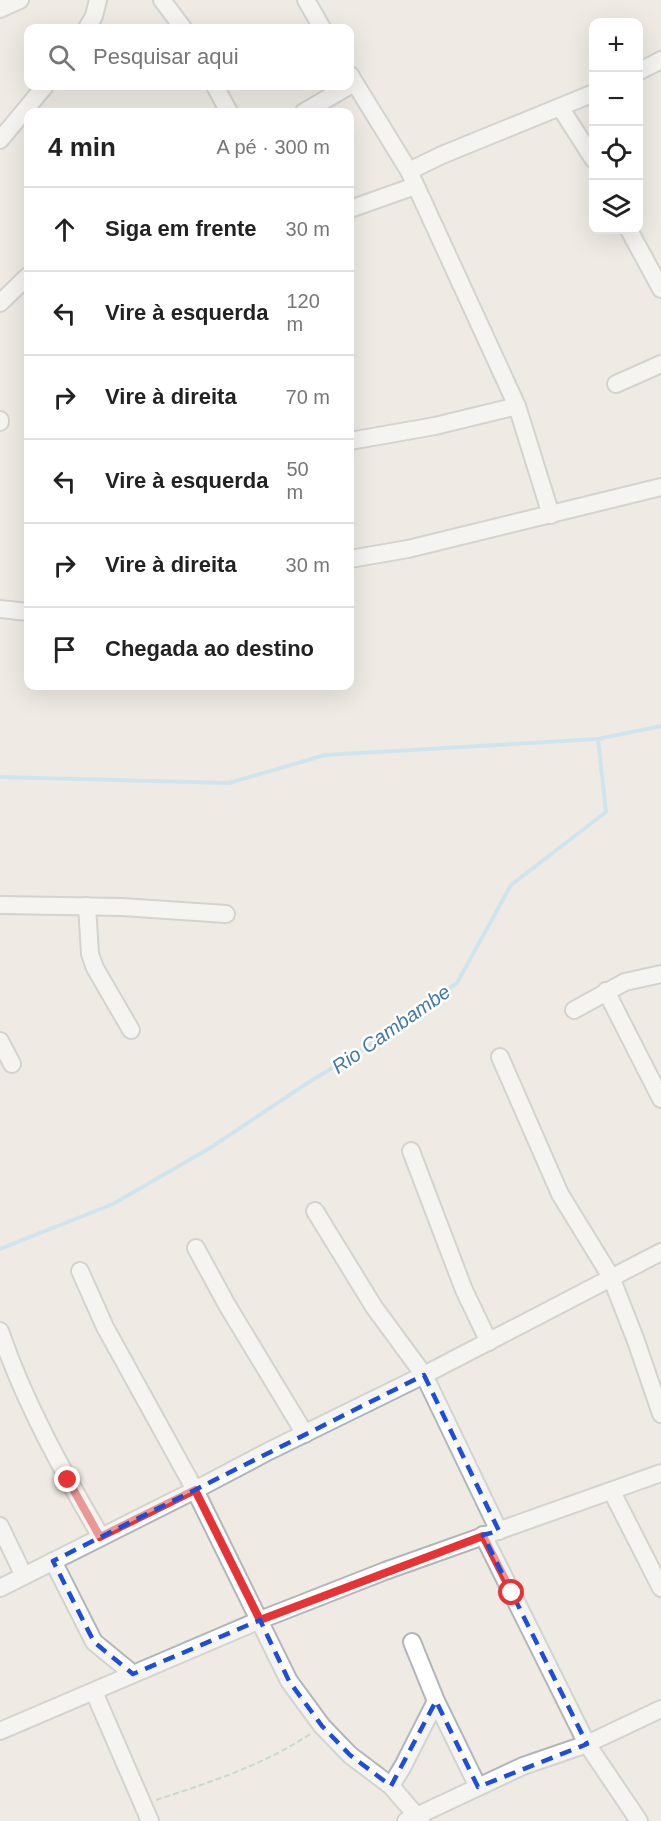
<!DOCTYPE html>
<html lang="pt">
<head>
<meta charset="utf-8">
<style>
	:root { --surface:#fff; --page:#f6f6f6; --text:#222; --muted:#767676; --line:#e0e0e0 }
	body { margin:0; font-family:Arial,sans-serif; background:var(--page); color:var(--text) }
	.controls { position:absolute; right:18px; top:18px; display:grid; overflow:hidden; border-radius:12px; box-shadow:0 6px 24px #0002 }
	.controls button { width:54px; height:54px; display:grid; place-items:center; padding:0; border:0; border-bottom:2px solid var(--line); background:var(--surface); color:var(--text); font:30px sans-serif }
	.stop { position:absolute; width:18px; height:18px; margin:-14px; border:4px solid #e63334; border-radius:50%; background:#fff }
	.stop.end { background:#e63334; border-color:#fff; box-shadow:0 2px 6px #0008 }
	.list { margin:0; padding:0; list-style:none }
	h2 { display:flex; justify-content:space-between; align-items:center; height:78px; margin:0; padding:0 24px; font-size:26px }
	h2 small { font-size:20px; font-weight:400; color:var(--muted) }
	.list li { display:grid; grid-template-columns:39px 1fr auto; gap:18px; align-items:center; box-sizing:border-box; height:84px; padding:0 24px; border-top:2px solid var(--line) }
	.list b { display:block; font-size:22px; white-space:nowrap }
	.list em { font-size:20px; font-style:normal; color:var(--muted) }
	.icon { flex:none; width:33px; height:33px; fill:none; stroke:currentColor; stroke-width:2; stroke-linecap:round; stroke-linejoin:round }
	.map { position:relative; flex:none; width:661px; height:1821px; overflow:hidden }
	.search { position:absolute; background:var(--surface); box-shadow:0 6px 24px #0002; left:24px; top:24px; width:330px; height:66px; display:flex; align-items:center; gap:15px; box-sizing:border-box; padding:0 21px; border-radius:12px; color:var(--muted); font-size:22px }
	.panel { position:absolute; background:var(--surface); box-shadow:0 6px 24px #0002; left:24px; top:108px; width:330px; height:582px; border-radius:12px }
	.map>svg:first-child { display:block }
</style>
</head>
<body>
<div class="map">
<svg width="661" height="1821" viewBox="0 0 661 1821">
	<rect width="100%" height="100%" fill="#efebe4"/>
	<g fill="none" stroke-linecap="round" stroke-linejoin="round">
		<g stroke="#a6defe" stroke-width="4">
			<polyline points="0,777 229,783 325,755 598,739"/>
			<polyline points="0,1249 113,1204 210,1148 306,1084 373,1043 457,983 511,885 606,812 598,739 661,726"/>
		</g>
		<g stroke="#b2b5b9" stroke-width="20">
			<g id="minor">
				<polyline points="162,0 183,28"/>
				<polyline points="306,0 322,28"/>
				<polyline points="0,9 20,0"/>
				<polyline points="87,28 94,16 98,0"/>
				<polyline points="638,72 661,60"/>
				<polyline points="350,75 409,171 517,406 551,515"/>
				<polyline points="215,86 229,112"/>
				<polyline points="560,107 594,160"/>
				<polyline points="304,112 354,83"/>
				<polyline points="0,140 45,86"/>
				<polyline points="409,171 442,155 594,93"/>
				<polyline points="350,209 415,186"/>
				<polyline points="629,230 661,289"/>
				<polyline points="0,303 28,276"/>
				<polyline points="616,384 661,364"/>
				<polyline points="0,422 0,420"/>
				<polyline points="350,441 435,426 517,406"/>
				<polyline points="350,559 408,549 661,487"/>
				<polyline points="0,609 28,612"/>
				<polyline points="0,905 122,907 226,914"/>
				<polyline points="87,906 90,954 95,968 131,1030"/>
				<polyline points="606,991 661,1099"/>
				<polyline points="574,1010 625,982 661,974"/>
				<polyline points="0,1041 12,1064"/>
				<polyline points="500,1057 560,1194 611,1277 636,1341 661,1414"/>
				<polyline points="411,1151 464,1290 489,1342"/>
				<polyline points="315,1211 374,1307 424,1375 499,1531"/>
				<polyline points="196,1248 227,1305 305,1434"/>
				<polyline points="80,1271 105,1327 195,1490 289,1681 322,1726 350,1755 391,1786 421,1821"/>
				<path d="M0,1331C25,1404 62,1470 101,1537"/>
				<polyline points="612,1492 661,1588"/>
				<polyline points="0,1526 24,1576"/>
				<polyline points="483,1535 587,1744 639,1821"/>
				<polyline points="53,1561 94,1642 133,1674"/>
				<polyline points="0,1588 195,1490 269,1451 424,1375 661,1252"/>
				<polyline points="412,1642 436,1701 478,1787"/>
				<polyline points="94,1692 150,1821"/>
				<polyline points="0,1731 260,1620 385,1571 661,1473"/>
				<polyline points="391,1786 403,1766 436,1701"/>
				<polyline points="406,1821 523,1766 587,1744 661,1709"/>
			</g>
		</g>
		<path stroke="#9bc6a4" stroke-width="2" stroke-dasharray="6 3" stroke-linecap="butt" d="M156,1800C208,1783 264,1765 310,1734"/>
		<use href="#minor" stroke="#fff" stroke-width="16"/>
	</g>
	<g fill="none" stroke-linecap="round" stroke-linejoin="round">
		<polyline stroke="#e63334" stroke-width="8" points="68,1480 100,1537 195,1490 260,1620 483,1536 512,1593"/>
	</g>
	<path d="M0 0H661V1821H0ZM424,1375L499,1531L483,1535L587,1744L478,1787L436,1701L391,1786L350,1755L322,1726L289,1681L260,1620L133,1674L94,1642L53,1561Z" fill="#efebe4" fill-opacity=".55" fill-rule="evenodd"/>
	<path fill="none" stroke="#1d4ed8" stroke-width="4.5" stroke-dasharray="12 8" stroke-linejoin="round" d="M424,1375L499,1531L483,1535L587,1744L478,1787L436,1701L391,1786L350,1755L322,1726L289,1681L260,1620L133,1674L94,1642L53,1561Z"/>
	<g text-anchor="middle" stroke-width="5" stroke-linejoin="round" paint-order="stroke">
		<g font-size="20" font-style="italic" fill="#407aa7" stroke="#fff">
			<text transform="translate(391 1029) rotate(-35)" y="7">Rio Cambambe</text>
		</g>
	</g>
</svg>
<div class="controls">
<button>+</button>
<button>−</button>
<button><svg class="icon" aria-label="locate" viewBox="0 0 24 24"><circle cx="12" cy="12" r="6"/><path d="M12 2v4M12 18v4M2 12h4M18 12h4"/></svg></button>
<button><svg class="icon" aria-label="layers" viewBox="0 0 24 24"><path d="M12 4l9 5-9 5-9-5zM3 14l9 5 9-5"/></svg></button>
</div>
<div class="stop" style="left:512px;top:1593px"></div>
<div class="stop end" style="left:68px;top:1480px"></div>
<div class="search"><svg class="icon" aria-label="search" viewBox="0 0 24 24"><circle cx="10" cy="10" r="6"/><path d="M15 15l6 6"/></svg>Pesquisar aqui</div>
<section class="panel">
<h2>4 min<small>A pé · 300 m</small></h2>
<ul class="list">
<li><svg class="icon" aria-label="ahead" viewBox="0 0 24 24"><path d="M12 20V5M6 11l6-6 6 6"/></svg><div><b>Siga em frente</b></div><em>30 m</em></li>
<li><svg class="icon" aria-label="left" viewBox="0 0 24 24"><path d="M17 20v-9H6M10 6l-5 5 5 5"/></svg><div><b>Vire à esquerda</b></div><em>120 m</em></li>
<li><svg class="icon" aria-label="right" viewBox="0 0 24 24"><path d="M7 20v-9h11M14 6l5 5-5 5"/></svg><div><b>Vire à direita</b></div><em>70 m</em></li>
<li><svg class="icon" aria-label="left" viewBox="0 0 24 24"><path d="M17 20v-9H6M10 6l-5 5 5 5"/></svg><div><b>Vire à esquerda</b></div><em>50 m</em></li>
<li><svg class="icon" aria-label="right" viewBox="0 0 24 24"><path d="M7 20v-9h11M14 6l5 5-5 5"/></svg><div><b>Vire à direita</b></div><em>30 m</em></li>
<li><svg class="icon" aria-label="arrive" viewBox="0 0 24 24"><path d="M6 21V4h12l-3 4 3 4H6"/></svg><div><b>Chegada ao destino</b></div></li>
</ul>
</section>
</div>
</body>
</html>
